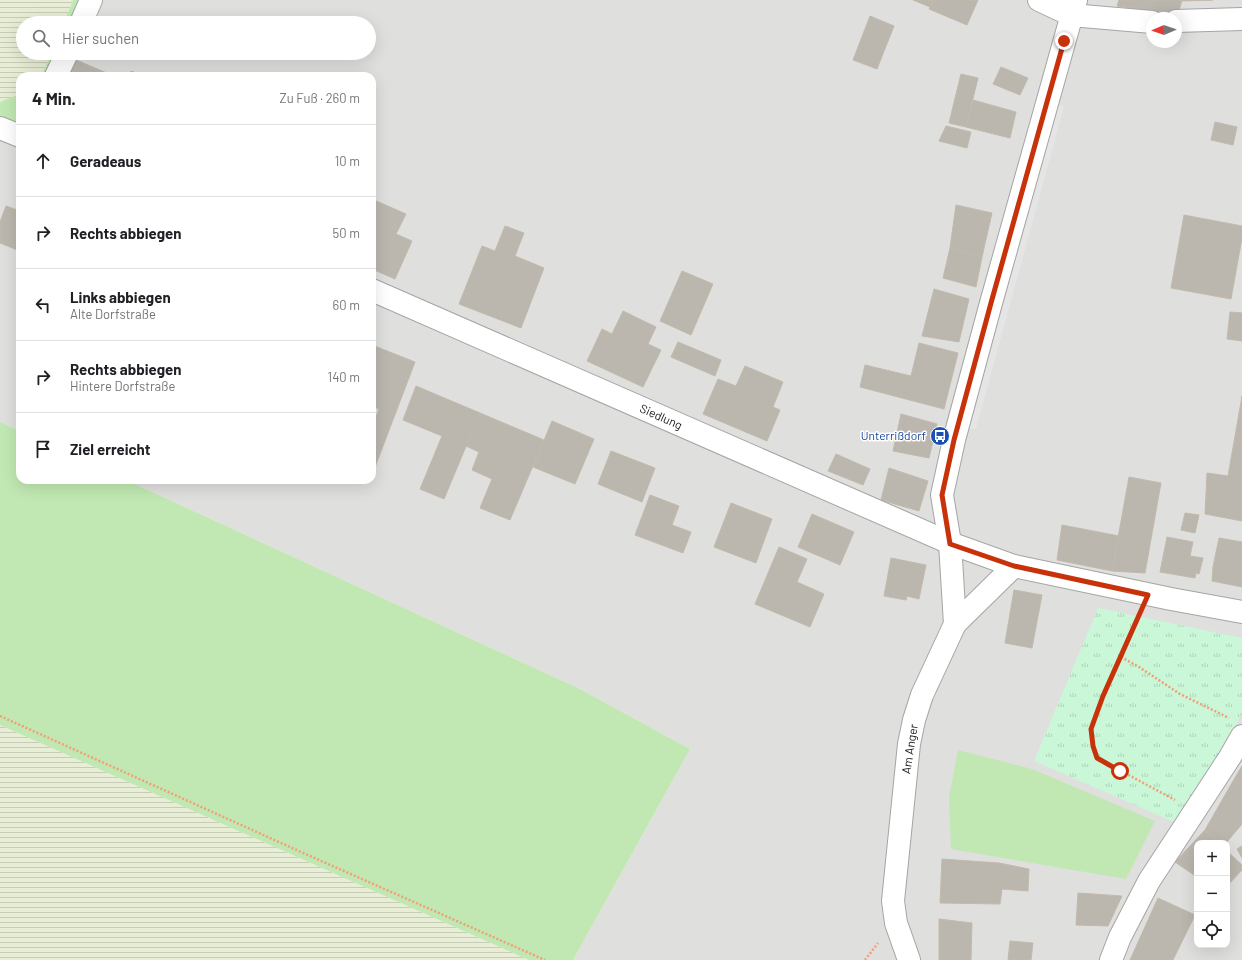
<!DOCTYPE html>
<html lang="de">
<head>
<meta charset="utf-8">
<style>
	:root { --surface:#fff; --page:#f6f6f6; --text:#202124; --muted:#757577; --line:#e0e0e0 }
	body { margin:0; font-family:Barlow,sans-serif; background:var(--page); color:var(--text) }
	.controls { position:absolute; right:12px; bottom:12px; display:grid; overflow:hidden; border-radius:8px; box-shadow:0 4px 16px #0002 }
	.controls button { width:36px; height:36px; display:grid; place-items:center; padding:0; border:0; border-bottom:1px solid var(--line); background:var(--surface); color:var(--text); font:20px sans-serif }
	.compass { position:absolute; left:1146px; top:12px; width:36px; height:36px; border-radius:50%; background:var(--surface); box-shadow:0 4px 16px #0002; rotate:268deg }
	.stop { position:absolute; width:12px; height:12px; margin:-9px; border:3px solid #c8320a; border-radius:50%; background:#fff }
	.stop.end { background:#c8320a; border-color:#fff; box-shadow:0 1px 4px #0008 }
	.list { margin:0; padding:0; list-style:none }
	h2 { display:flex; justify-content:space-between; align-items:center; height:52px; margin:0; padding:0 16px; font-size:17px }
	h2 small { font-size:13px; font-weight:400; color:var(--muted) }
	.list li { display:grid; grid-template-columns:26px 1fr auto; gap:12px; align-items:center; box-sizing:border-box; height:72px; padding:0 16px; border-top:1px solid var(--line) }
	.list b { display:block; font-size:15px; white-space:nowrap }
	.list p { margin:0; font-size:13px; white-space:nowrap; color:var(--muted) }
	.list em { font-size:13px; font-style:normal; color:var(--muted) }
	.icon { flex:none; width:22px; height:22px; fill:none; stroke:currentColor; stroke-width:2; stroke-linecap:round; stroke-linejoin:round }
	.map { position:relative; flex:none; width:1242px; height:960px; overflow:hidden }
	.search { position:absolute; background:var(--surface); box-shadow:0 4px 16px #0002; left:16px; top:16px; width:360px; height:44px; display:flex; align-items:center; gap:10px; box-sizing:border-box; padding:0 14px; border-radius:22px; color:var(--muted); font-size:15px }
	.panel { position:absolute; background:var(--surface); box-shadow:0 4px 16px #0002; left:16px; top:72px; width:360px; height:412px; border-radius:12px }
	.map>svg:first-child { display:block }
</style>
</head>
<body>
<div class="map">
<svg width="1242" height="960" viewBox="0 0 1242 960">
	<defs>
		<pattern id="farmland-rules" width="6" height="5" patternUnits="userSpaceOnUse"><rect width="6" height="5" fill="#e7eed5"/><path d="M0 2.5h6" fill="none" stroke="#c6ccb7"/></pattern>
		<pattern id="park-tufts" width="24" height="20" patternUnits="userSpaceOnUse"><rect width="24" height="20" fill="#c9f7d7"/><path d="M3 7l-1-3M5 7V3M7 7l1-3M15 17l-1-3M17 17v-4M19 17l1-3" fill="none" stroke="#acd3b8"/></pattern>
	</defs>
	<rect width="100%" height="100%" fill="#f1f0e9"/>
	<g fill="#dfdfde" fill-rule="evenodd">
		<path d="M82,0H1242V960H573L690,749L580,689L126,480H372V76H47L58,53H369V23H72ZM1152,18H1176V42H1152ZM1197,843H1227V945H1197Z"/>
		<polygon points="0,117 20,126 20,431 0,422"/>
	</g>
	<g fill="url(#farmland-rules)">
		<polygon points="0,0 73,0 64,23 23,23 23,53 51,53 44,70 39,76 20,76 20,94 0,102"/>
		<polygon points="0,725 529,960 0,960"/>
	</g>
	<g fill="#c1e8b2">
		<polygon points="73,0 82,0 72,23 64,23"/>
		<polygon points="51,53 58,53 47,76 39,76 44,70"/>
		<polygon points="20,94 20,126 0,117 0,102"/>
		<polygon points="0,422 20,431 20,480 126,480 580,689 690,749 573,960 529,960 0,725"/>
		<polygon points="958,750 1032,769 1155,821 1126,879 951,849 949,797"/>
	</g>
	<polygon fill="url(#park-tufts)" points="1098,608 1242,638 1242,714 1210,772 1174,822 1034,761"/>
	<polygon fill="#e5e5e5" points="1048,99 1064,107 976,429 958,429"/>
	<g fill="#bbb6ae" stroke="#c2baab">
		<polygon points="913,0 933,0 930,7"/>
		<polygon points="933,0 978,0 967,25 929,9"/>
		<polygon points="1119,0 1182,0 1178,14 1117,6"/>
		<polygon points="1182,0 1213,0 1181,1"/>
		<polygon points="870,16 894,26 877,69 853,60"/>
		<polygon points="74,59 109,74 108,76 67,76"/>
		<polygon points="1001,67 1028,78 1020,95 993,84"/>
		<polygon points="131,71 144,76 129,76"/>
		<polygon points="961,74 978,78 966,127 949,123"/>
		<polygon points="973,100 1016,112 1010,138 966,127"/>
		<polygon points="1215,122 1237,127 1233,145 1211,140"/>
		<polygon points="946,126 971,132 967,148 939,141"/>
		<polygon points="374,200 406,214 396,234 412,241 395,279 372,269 372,205"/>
		<polygon points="956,205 992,213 982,257 950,248"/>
		<polygon points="6,206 20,211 20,251 0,243 0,222"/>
		<polygon points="1184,215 1242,226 1242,238 1231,299 1171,288"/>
		<polygon points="505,226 524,233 515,256 544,268 521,328 459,304 482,246 495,251"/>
		<polygon points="950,248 982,257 976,287 943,278"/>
		<polygon points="682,271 713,284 691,335 660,321"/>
		<polygon points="934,289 969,299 959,342 922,336"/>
		<polygon points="623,311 656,327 648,344 661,350 643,387 587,361 602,329 612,334"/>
		<polygon points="1230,312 1242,313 1242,341 1227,339"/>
		<polygon points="678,342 721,360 715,376 671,357"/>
		<polygon points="919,343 958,353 944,409 860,387 865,365 911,376"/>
		<polygon points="372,345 415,362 372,475 372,427 379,409 372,406"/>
		<polygon points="745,366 783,382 773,407 780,410 767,441 703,414 718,379 736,386"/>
		<polygon points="416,386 480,413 444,499 420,489 442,436 403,420"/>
		<polygon points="1242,396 1242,521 1205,514 1207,473 1228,476"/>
		<polygon points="480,413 544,440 510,520 480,508 492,479 472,470 479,452 466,446"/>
		<polygon points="901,414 937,424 929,458 893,451"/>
		<polygon points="552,421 594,439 575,484 533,467"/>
		<polygon points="611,451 655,468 642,502 598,484"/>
		<polygon points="836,454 870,469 863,485 828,471"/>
		<polygon points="889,468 928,481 919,511 881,500"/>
		<polygon points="1129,477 1161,483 1145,573 1112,571"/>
		<polygon points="650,495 679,506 672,525 691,532 683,553 635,535"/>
		<polygon points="731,503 772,519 756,563 714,547"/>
		<polygon points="1185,513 1199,515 1195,533 1181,530"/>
		<polygon points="812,514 854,532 840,565 798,547"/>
		<polygon points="1062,525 1119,536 1112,571 1057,560"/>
		<polygon points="1167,537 1193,542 1190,556 1203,558 1199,574 1196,573 1195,578 1160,572"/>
		<polygon points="1219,538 1242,542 1242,587 1212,581 1213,567"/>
		<polygon points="779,547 807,559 797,582 824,594 810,627 755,604"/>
		<polygon points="891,558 926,565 919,599 907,596 906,600 884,596"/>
		<polygon points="1014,590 1042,595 1032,648 1005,643"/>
		<polygon points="1242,766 1242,786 1233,781"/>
		<polygon points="1233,781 1242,786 1242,824 1226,843 1219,843 1205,830"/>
		<polygon points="1205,830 1219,843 1197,843 1197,877 1175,862"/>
		<polygon points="1242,846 1242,858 1237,849"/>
		<polygon points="1227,851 1242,865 1242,870 1227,886"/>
		<polygon points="942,859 999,863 1029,869 1028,891 1002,889 1000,904 940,903"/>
		<polygon points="1078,893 1122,896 1108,926 1076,925"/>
		<polygon points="1158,898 1195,915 1173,960 1130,960"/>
		<polygon points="939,919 972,923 971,960 939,960"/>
		<polygon points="1010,941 1033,943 1031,960 1008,960"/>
	</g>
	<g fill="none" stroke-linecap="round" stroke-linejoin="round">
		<g stroke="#a5a5a5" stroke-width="24">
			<g id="minor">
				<polyline points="1039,0 1071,15 1152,22"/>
				<polyline points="1176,21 1242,19"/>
				<polyline points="81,23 91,0"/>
				<polyline points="56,76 67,53"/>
				<polyline points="0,128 20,136"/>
				<polyline points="372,290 950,543 1014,566 1171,599 1242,612"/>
				<polyline points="955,624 1014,566"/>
				<polyline points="909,960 896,923 893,901 909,744 914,720 922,695 955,624 950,543 942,495 954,440 991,303 1076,0"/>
				<polyline points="1111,960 1120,937 1149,881 1230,757 1242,736"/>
			</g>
		</g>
		<g stroke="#f39e77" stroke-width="2.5" stroke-dasharray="2 2" stroke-linecap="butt">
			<polyline points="1139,616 1103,697 1091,729 1093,746 1097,758 1175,800"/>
			<polyline points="1121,657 1139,667 1180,694 1229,718"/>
			<polyline points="0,716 301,852 545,960"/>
			<polyline points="865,960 878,943"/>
		</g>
		<use href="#minor" stroke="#fff" stroke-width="22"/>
	</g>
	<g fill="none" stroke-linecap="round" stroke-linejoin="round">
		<polyline stroke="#c8320a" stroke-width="5" points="1064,41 991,303 954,440 942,495 950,544 1014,566 1148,595 1103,696 1091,729 1093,746 1097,758 1120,771"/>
	</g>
	<defs>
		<g id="bus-disc" transform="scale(1)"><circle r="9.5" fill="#1a4fb4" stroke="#fff"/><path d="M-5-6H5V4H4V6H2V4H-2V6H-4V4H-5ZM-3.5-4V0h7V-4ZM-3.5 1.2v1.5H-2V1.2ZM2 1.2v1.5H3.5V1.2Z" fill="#fff"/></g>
	</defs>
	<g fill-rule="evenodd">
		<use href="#bus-disc" x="940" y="436"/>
	</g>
	<g text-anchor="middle" stroke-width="3" stroke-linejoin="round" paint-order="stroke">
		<g font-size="12" fill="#212121" stroke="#fff">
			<text transform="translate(661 417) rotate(24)" y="4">Siedlung</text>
			<text transform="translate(910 749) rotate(-81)" y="4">Am Anger</text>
		</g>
		<g font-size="12" fill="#164399" stroke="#fff" text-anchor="end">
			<text x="926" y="440">Unterrißdorf</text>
		</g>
	</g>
</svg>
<div class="controls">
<button>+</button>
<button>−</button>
<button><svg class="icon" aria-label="locate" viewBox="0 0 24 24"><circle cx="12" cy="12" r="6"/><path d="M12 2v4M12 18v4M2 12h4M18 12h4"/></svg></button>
</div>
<svg class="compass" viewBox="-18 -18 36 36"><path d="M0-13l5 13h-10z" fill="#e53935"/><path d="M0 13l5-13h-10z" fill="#757577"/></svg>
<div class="stop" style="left:1120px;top:771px"></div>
<div class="stop end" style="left:1064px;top:41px"></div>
<div class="search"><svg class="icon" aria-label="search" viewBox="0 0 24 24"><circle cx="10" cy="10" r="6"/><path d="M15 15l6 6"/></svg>Hier suchen</div>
<section class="panel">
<h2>4 Min.<small>Zu Fuß · 260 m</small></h2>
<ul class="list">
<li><svg class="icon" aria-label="ahead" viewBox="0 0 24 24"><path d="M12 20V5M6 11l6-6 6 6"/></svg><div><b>Geradeaus</b></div><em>10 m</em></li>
<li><svg class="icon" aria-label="right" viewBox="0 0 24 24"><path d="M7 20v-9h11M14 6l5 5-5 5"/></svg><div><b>Rechts abbiegen</b></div><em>50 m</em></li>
<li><svg class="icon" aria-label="left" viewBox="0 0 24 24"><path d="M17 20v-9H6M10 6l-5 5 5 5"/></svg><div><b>Links abbiegen</b><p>Alte Dorfstraße</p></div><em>60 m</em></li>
<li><svg class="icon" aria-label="right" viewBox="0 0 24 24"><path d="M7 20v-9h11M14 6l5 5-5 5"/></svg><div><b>Rechts abbiegen</b><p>Hintere Dorfstraße</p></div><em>140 m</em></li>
<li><svg class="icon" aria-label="arrive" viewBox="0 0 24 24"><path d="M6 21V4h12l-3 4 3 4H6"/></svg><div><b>Ziel erreicht</b></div></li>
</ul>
</section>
</div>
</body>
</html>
